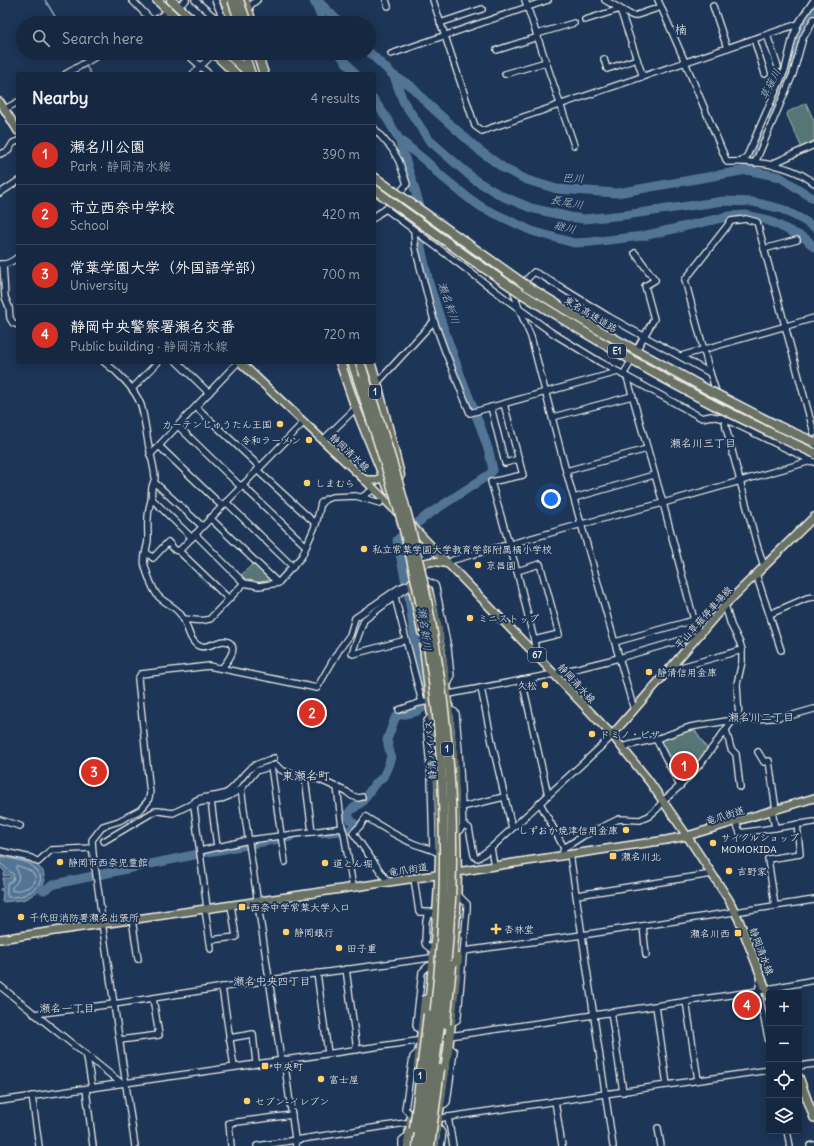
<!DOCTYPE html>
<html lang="en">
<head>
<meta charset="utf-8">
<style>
	:root { --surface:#162841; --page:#23344c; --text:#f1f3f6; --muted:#9ea6b1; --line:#35445a; --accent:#d93025 }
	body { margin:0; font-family:Delius,"Klee One",sans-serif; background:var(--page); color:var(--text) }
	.controls { position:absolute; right:12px; bottom:12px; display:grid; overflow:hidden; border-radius:4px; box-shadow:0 2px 10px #0003 }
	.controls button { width:36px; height:36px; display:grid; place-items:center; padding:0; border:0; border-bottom:1px solid var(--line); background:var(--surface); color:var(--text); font:20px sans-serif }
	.you { position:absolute; left:551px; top:499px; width:14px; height:14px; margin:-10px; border:3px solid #fff; border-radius:50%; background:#1a73e8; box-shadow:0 0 0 6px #1a73e833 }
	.badge { display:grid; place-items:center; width:26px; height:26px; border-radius:50%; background:var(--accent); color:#fff; font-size:13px; font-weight:700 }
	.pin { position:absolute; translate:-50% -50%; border:2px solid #fff; box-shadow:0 1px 4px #0006 }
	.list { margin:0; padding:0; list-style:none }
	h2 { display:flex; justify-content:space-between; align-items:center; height:52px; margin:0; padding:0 16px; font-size:17px }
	h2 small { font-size:13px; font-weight:400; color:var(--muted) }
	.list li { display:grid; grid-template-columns:26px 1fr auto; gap:12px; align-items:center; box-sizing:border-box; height:60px; padding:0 16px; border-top:1px solid var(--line) }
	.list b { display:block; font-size:15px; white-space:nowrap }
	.list p { margin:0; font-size:13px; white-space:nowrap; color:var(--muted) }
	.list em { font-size:13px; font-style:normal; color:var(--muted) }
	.icon { flex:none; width:22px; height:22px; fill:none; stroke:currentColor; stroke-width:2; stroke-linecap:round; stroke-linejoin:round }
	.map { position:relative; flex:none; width:814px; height:1146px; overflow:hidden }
	.search { position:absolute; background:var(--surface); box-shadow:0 2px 10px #0003; left:16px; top:16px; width:360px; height:44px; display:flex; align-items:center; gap:10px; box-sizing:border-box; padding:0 14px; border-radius:22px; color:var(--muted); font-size:15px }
	.panel { position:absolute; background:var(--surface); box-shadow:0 2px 10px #0003; left:16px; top:72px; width:360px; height:292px; border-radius:4px }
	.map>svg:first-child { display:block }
</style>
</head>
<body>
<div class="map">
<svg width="814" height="1146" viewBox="0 0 814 1146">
	<rect width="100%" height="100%" fill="#1d3557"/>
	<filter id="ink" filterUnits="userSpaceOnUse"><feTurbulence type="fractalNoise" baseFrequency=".025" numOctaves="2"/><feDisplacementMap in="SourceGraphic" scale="8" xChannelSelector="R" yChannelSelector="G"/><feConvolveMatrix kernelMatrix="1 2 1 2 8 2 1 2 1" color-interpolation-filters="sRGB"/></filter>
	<g filter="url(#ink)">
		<g fill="#567574" stroke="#a5b3ae">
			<polygon points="806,103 814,121 814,142 802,148 787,115 788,112"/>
			<path d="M254,563L271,579L270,582C260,583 248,584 240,576Z"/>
			<polygon points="694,729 708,750 681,781 659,741"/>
		</g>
		<polygon fill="#537495" stroke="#93a6b6" points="0,852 33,861 43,871 45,880 41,889 28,898 22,900 2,902 3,891 0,890 0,889 3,888 3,878 10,878 10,875 3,876 5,872 0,867"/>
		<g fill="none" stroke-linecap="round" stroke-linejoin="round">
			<g stroke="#b4bfc7" stroke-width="1">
				<path d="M0,856C9,859 22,860 30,864C33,866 35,869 37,871C46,881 36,889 26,894C21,897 13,897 8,897L7,895V884L13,880C15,874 12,873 8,870C4,867 5,865 0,864"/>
				<path d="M17,866C23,867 38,872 35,881C34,887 19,891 13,891L12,890V887C19,882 21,876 16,868Z"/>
			</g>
			<g stroke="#93a6b6" stroke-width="1.5">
				<polyline points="45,0 59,23"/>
				<polyline points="78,53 91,74"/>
			</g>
			<g stroke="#537495" stroke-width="9">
				<polyline points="317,0 340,23"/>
				<polyline points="314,1 324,23"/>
				<polyline points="369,52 394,76 411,86 429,105 480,151 505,169 527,180 557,189 617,193 747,170 780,177 814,199"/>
				<polyline points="339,53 355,74"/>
				<polyline points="394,76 403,101 429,140 475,180 502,196 531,208 570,217 584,219 625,215 724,201 753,202 782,209 803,220 814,227"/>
				<polyline points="374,100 386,117 399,139 428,163 440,175 467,197 483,208 532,231 574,243 591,242 643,236 730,216 745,215 764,219 776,224 806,239 814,247"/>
				<polyline points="767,116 789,74 803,27 814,10"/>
				<polyline points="747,170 755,143 760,134"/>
				<path d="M320,833L351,830L356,826L350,819L348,814L351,810L362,802L374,785L383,777L388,766L391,757L387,740L395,718L399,715L415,712L424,707C425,698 423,689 421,680L408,592L397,540L426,516L490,474L493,470L489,452L481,428L461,377L441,321L429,283L420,243L419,203L399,139"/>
				<polyline points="41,889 44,890 55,884 208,852 290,837"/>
			</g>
			<g stroke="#f4f1e8" stroke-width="8">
				<g id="minor">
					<polyline points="132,0 154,23"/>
					<polyline points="195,0 221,23"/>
					<polyline points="215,0 221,14 220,22"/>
					<polyline points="386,0 388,6"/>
					<polyline points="433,0 475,126 482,131 798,24 814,0"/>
					<polyline points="525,0 574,145"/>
					<polyline points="605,0 629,14 634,16 661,7"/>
					<path d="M658,0L685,62L727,162C756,161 791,164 814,183"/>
					<polyline points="181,4 186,0"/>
					<polyline points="713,6 727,48"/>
					<polyline points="247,11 251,5 257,0"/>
					<polyline points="585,20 620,9 643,77"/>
					<polyline points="151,23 164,14"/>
					<polyline points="440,23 482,9"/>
					<polyline points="537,34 574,23"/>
					<polyline points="767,35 778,67"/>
					<polyline points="754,39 765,74"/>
					<polyline points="497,50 538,37"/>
					<polyline points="186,53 209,74"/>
					<polyline points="391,54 548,0"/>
					<polyline points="604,59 607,69 637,59"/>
					<polyline points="66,74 102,53"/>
					<polyline points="193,74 209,58"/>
					<polyline points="505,74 546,62"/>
					<polyline points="5,109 18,102"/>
					<polyline points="374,128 392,149 399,161 407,184 386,209"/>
					<polyline points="0,154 8,151 13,143 18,141"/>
					<polyline points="742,161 747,156 785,70 793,37 798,24"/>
					<polyline points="755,163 793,74 803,38 814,19"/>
					<polyline points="772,165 774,163 814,145"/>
					<polyline points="0,193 18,181"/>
					<polyline points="374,218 378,214 386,209 514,305 551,332 600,362 702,418 711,416 725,419 814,462"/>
					<polyline points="414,230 415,247 434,321"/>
					<polyline points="764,249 797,240"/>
					<polyline points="635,253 655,280 645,286 654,319 638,347"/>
					<path d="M0,264C6,265 13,261 18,257"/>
					<polyline points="3,264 5,297 9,307 10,318 13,323 18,325"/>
					<polyline points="681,356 814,318"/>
					<path d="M104,362C118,372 135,389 141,405C145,419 146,433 149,447C151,456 154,467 155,477C155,481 152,484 152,488C151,492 152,496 151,500C151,503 149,506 149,509C147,519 148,529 148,539C148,547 142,558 145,566C147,574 153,590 158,596C167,605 178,607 184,620C188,628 190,642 199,646C210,650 222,635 231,644C237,651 226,663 222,668"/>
					<polyline points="177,362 209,393"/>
					<polyline points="623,375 629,365"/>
					<polyline points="377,383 434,321 445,351 470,413 618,372"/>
					<polyline points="132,389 158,362"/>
					<polyline points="504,404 523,475 491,482 517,571 534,640 536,655"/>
					<polyline points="196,407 260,467"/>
					<polyline points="491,407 505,463 519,459"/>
					<polyline points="553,417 632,396"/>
					<polyline points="178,426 241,487"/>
					<polyline points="323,440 356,408"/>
					<polyline points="159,446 222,506"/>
					<polyline points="150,455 238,362"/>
					<polyline points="566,471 647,449"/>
					<polyline points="154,482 202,526"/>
					<polyline points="242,485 306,546"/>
					<polyline points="362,497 374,489"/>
					<polyline points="574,498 654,475"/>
					<polyline points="152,499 192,538"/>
					<polyline points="226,502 293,567"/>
					<polyline points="210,518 278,583"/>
					<polyline points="316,524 321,503 326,499 332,497 356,496 380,503"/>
					<polyline points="195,534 244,583"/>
					<polyline points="146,552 153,558 168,542 175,550 179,551"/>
					<polyline points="448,564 453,560 582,524 663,503 811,461"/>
					<polyline points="764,566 757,545 726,428 725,419 710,373 685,280 731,221 746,219 757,222 814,433"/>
					<polyline points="517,571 540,564 559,634 534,640"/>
					<polyline points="756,574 781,650"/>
					<polyline points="425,580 435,585 436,588 448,648 451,677 449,682 446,683"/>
					<polyline points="395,597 422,702"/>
					<polyline points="229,599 179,551 304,422"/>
					<polyline points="725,605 731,625 740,643 742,650 742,662 737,684 739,720"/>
					<polyline points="770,614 807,598 814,597"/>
					<path d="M184,619C194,620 201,622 210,619L244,583L259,586L278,583L302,556L316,524L257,470"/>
					<polyline points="406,640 353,654 352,653 364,620 402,591 411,586"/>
					<polyline points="615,642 694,620"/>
					<polyline points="670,670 742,650"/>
					<polyline points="522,680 548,795"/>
					<polyline points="481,688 493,747 512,828"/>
					<polyline points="444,695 554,674 619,658 699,635 694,620 663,503 627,377"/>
					<polyline points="449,709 455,712 456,714 459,751 463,826 457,833"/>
					<polyline points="399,710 419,703 432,700"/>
					<polyline points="634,710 566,471 531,337 519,309 514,292 534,272 544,277 609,317 710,373"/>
					<polyline points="432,715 427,721 426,724 431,778 433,850"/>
					<polyline points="726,730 731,749 736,754 740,787"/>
					<polyline points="656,739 680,786"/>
					<polyline points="621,747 656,739 690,727 733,720"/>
					<polyline points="758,752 764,762 769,761 776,810"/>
					<polyline points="271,766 285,862"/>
					<polyline points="305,777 312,832"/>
					<polyline points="337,787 342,828 344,833 353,888"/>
					<polyline points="241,789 281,1060"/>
					<polyline points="211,801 217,847"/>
					<polyline points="540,803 564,848"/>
					<polyline points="194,806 197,803 201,802 219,800 229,796 241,789 256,771 276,765 281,770 298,776 318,779 347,792 352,796 359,798 362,797"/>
					<polyline points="462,807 504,797"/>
					<polyline points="772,811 775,828"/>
					<polyline points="0,820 20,826"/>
					<polyline points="736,822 740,833 814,822"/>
					<polyline points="463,826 466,826 469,828 474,855 475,857 478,858 491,848"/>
					<polyline points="104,841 155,811 159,811 173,813 194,803"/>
					<polyline points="0,851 31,858 38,862 51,850 92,848"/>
					<polyline points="200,851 249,840 342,828"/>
					<polyline points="570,854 613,1146"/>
					<polyline points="562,856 564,848 583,836 619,819 640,820 649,816 657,809 663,801 680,786 701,763 733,720 772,718 793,715 814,709"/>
					<polyline points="494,866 491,848 607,741 612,735"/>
					<polyline points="414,878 419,912 433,912"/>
					<path d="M388,882L353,833L360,826L366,817C380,826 394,835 410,842C420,847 431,848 440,854"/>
					<polyline points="577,895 712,874"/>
					<polyline points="775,906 768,859 800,854 797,824"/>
					<path d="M207,908L194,806L195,801C203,795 218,798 228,792C238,785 242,774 252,767C258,763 267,761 274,758"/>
					<polyline points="205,909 211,949"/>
					<polyline points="132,919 138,959"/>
					<polyline points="643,926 646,955"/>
					<polyline points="210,940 236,937 231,905"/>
					<polyline points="431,949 426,945 425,943 426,921 427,917 434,912"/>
					<polyline points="464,951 582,935 814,900"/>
					<polyline points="346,969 357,1050"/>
					<polyline points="317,973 328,1053"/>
					<polyline points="761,978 758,991 769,1042"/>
					<polyline points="0,986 121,1083"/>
					<polyline points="222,987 234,1067"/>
					<polyline points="686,1001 698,1080"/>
					<polyline points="656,1006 667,1085"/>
					<polyline points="611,1012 623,1092"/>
					<polyline points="34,1014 114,1004 270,980 430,958"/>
					<polyline points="451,1023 457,1020 458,1016 467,908 467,904 457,894"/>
					<polyline points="422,1031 417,1028 416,1025 422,972 428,966"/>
					<polyline points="229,1038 253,1034 256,1063"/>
					<polyline points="436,1038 758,991 814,980"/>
					<polyline points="120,1040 159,1035 153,998"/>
					<polyline points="87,1057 92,1088"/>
					<polyline points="284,1059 296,1146"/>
					<polyline points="799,1066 814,1064"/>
					<polyline points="86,1089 93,1146"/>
					<polyline points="32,1096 39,1146"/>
					<polyline points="0,1101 423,1040"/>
					<polyline points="555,1101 562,1146"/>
					<polyline points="440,1106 445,1104 447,1102 454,1051 448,1046"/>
					<polyline points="412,1116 405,1109 413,1057 419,1051"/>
					<polyline points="448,1117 453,1146"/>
					<polyline points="435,1119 769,1070"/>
					<path d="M437,1127C445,1133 442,1137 441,1146"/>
					<polyline points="658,1128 661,1146"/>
					<polyline points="787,1131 790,1146"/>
					<polyline points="135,1146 102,923 99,895 93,854 92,840 103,826 119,821 140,810 148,801 150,794 138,679 141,674 209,666 317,688 339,650 350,635 355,618 399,588 412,583"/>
					<polyline points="231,1146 229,1123 292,1115"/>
					<polyline points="257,1146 412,1122"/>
					<polyline points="402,1146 402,1140 410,1134"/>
					<polyline points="810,1146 814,1145"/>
				</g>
			</g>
			<g stroke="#f4f1e8" stroke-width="10">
				<g id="major">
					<polyline points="0,102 18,131"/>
					<polyline points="240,362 365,480 400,515"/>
					<polyline points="365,480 377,480 384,476"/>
					<polyline points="408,522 536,655 612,735 649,781 687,836 729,900 739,920 769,997"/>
					<path d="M422,565C430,559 438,562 448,564"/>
					<polyline points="612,735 725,605 814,517"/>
					<polyline points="0,939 457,872 494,866 666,840 687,836 814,798"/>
					<polyline points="799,1077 814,1118"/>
				</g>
			</g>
			<g stroke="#f4f1e8" stroke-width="11">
				<g id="highway">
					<polyline points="157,0 181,23"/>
					<polyline points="171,0 196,23"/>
					<polyline points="224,0 234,23"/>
					<polyline points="245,0 252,23"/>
					<polyline points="214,53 236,74"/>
					<polyline points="227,53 250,74"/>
					<polyline points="244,53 251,74"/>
					<polyline points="257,53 264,74"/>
					<polyline points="374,177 392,190"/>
					<polyline points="374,189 386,198"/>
					<polyline points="527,286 597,329 710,391"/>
					<path d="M521,293C584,333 648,371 714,405"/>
					<polyline points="340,362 354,403 389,490"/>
					<polyline points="352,362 358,380"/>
					<polyline points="370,362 377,383 400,475"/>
					<polyline points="412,583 422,632"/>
					<polyline points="428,590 437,625 446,683 454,768 457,872 456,913 452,965"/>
					<path d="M424,647C432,716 441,785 440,854C439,905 434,956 429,1006"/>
					<polyline points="418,1066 425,1000"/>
					<polyline points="408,1146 411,1119"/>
					<polyline points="434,1146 448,1050 458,958"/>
				</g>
			</g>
			<use href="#minor" stroke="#1d3557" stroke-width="5.5"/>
			<use href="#major" stroke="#6b7165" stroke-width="7"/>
			<use href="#highway" stroke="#6b7165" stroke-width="8"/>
			<g stroke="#f4f1e8" stroke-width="11" stroke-linecap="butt">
				<g id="highway-bridge">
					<polyline points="232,0 240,23"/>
					<polyline points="239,0 247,23"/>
					<polyline points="392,190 527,286"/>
					<polyline points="386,198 469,258 521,293"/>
					<path d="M360,362C379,420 399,479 413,538C442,656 456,778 451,899C447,982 435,1064 424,1146"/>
					<path d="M358,380C374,429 390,477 403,526C431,635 445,749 444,862C444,957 430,1052 417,1146"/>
					<polyline points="710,391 778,426 814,442"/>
					<polyline points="714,405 775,435 814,453"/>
					<polyline points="446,1024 452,965"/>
					<polyline points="414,1129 428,1014"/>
					<polyline points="430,1146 440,1069"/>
				</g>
			</g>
			<use href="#highway-bridge" stroke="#6b7165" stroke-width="8"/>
		</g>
	</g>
	<g fill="#ffd166" stroke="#1d3557" stroke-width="1.5">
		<circle cx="280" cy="424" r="4"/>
		<circle cx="309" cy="440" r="4"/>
		<circle cx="307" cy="483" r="4"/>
		<circle cx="364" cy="549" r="4"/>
		<circle cx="478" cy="565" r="4"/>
		<circle cx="470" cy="618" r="4"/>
		<circle cx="649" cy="672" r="4"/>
		<circle cx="545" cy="685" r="4"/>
		<circle cx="592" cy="734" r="4"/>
		<circle cx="626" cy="830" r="4"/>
		<circle cx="713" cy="843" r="4"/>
		<rect x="609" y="852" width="8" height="8" rx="2"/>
		<circle cx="60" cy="862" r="4"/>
		<circle cx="325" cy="863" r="4"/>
		<circle cx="729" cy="871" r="4"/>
		<rect x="238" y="903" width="8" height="8" rx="2"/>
		<circle cx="21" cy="917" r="4"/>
		<path d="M494 923h4v4h4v4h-4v4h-4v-4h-4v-4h4z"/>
		<circle cx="286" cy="932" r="4"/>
		<rect x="734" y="929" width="8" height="8" rx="2"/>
		<circle cx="339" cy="948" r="4"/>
		<rect x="261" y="1062" width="8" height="8" rx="2"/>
		<circle cx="321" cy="1079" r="4"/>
		<circle cx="247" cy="1101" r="4"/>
	</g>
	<g text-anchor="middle" stroke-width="4" stroke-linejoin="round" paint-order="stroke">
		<g fill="#1d3557" stroke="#b4b9bc" stroke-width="1">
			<rect x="608" y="344" width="18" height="14" rx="3"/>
			<rect x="369" y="385" width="12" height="14" rx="3"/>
			<rect x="528" y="648" width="18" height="14" rx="3"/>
			<rect x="441" y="742" width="12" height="14" rx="3"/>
			<rect x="414" y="1069" width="12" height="14" rx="3"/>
		</g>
		<g font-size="9" font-weight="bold" fill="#f4f1e8">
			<text x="617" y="354">E1</text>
			<text x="375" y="395">1</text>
			<text x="537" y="658">67</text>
			<text x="447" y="752">1</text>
			<text x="420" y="1079">1</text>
		</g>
		<g font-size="10" fill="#f4f1e8" stroke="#1d3557">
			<text transform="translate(591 314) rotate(31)" y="4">東名高速道路</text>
			<text transform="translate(350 452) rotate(43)" y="4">静岡清水線</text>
			<text transform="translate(703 617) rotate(-48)" y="4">平山草薙停車場線</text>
			<text transform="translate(577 683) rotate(47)" y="4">静岡清水線</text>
			<text transform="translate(430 750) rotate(-94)" y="4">静清バイパス</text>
			<text transform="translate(725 815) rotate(-17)" y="4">竜爪街道</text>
			<text transform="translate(408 869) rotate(-9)" y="4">竜爪街道</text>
			<text transform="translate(762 951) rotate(69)" y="4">静岡清水線</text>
		</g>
		<g font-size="10" fill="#f4f1e8" stroke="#1d3557" text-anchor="start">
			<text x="272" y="428" text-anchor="end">カーテンじゅうたん王国</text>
			<text x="301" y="444" text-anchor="end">令和ラーメン</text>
			<text x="315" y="487">しまむら</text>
			<text x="372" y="553">私立常葉学園大学教育学部附属橘小学校</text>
			<text x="486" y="569">京昌園</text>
			<text x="478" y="622">ミニストップ</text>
			<text x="657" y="676">静清信用金庫</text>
			<text x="537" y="689" text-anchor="end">久松</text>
			<text x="600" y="738">ドミノ・ピザ</text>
			<text x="618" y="834" text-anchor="end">しずおか焼津信用金庫</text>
			<text x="721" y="841">サイクルショップ<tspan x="721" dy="12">MOMOKIDA</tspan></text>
			<text x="621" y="860">瀬名川北</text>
			<text x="68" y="866">静岡市西奈児童館</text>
			<text x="333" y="867">道とん堀</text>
			<text x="737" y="875">吉野家</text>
			<text x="250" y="911">西奈中学常葉大学入口</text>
			<text x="29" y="921">千代田消防署瀬名出張所</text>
			<text x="504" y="933">杏林堂</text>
			<text x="294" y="936">静岡銀行</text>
			<text x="730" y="937" text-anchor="end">瀬名川西</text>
			<text x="347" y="952">田子重</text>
			<text x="273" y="1070">中央町</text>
			<text x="329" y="1083">富士屋</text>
			<text x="255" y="1105">セブン-イレブン</text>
		</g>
		<g font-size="11" font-style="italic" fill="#b4bfc7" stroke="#1d3557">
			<text transform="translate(770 84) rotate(-63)" y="4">草薙川</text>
			<text transform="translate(573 178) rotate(4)" y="4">巴川</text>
			<text transform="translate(567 202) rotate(11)" y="4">長尾川</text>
			<text transform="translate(565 227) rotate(15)" y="4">継川</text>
			<text transform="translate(449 303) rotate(71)" y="4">瀬名新川</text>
			<text transform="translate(425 629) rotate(82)" y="4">瀬名新川</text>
		</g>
		<g font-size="11" fill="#f4f1e8" stroke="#1d3557">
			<text x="703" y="447">瀬名川三丁目</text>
			<text x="761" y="721">瀬名川二丁目</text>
			<text x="272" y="985">瀬名中央四丁目</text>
			<text x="67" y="1012">瀬名一丁目</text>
		</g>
		<g font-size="12" fill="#f4f1e8" stroke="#1d3557">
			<text x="681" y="34">楠</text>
			<text x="306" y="780">東瀬名町</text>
		</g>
	</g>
</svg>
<div class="controls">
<button>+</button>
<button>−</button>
<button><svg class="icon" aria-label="locate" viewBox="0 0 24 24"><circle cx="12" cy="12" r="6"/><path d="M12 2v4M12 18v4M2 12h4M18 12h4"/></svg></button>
<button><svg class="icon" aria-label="layers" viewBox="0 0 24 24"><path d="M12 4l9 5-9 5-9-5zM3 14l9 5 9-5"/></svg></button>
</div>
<div class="you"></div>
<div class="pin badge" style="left:684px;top:766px">1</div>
<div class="pin badge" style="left:312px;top:713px">2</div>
<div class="pin badge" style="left:94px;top:772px">3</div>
<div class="pin badge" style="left:747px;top:1005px">4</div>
<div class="search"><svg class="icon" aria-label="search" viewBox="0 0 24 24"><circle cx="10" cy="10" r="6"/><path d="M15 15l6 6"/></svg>Search here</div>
<section class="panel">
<h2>Nearby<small>4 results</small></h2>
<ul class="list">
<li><span class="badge">1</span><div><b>瀬名川公園</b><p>Park · 静岡清水線</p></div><em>390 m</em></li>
<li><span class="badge">2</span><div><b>市立西奈中学校</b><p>School</p></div><em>420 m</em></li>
<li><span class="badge">3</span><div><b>常葉学園大学（外国語学部）</b><p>University</p></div><em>700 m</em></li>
<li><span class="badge">4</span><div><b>静岡中央警察署瀬名交番</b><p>Public building · 静岡清水線</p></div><em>720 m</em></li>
</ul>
</section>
</div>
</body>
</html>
